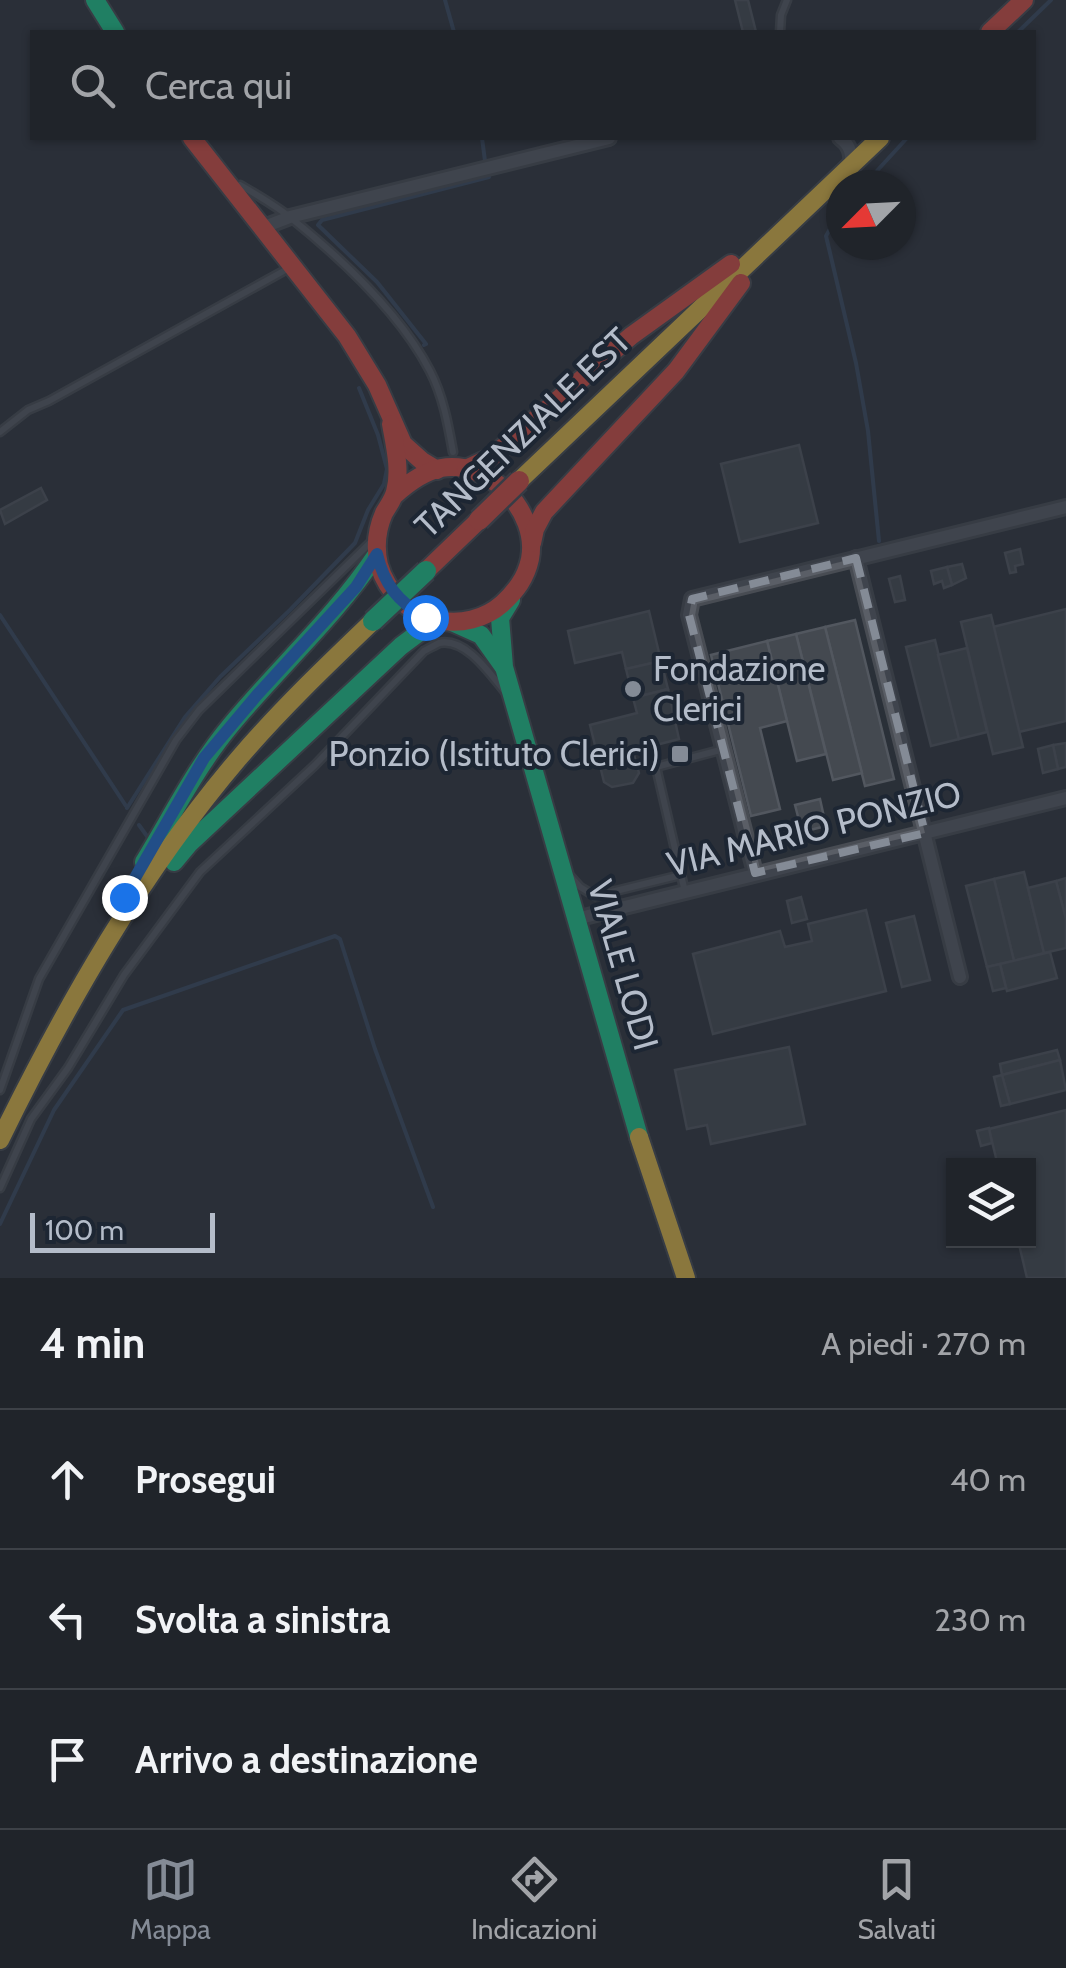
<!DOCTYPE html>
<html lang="it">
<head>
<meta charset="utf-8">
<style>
	:root { --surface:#20242a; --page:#2d3036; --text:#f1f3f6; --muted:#a2a4a8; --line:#3d4147; --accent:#848b96 }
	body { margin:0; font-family:Cabin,sans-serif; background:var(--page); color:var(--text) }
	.controls { position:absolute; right:30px; bottom:30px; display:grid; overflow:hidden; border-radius:0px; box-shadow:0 2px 8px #0004 }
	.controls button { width:90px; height:90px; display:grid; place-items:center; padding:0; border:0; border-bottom:2px solid var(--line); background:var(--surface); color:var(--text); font:50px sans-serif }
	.compass { position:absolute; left:826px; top:170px; width:90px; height:90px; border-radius:50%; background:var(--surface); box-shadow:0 2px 8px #0004; rotate:246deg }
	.scale { position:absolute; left:30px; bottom:25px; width:185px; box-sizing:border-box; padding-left:10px; border:5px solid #b4bcc9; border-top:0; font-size:28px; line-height:35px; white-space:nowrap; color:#b4bcc9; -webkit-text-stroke:8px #1d2633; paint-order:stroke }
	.stop { position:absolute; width:30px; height:30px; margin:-22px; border:8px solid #1a73e8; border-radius:50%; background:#fff }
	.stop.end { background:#1a73e8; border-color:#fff; box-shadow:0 2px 10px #0008 }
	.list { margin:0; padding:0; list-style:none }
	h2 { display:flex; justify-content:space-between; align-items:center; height:130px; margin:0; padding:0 40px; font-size:42px }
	h2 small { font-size:32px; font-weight:400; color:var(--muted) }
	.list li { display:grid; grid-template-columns:65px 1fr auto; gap:30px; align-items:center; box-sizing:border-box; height:140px; padding:0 40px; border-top:2px solid var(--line) }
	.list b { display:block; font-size:38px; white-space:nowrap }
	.list em { font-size:32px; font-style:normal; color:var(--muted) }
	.icon { flex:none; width:55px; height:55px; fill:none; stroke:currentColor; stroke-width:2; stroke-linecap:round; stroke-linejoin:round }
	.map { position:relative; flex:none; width:1066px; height:1278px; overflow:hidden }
	.search { position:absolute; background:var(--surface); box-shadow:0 2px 8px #0004; left:30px; right:30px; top:30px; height:110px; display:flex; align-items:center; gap:25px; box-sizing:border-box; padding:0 35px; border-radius:0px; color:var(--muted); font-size:38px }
	.sheet { height:550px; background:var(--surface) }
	nav { display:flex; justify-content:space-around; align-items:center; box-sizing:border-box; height:140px; border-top:2px solid var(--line); background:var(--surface); font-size:28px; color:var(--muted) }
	nav a { display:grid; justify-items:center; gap:5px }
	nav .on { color:var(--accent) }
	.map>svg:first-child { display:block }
</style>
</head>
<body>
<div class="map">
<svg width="1066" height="1278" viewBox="0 0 1066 1278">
	<rect width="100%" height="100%" fill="#2a3038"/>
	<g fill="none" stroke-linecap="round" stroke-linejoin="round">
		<g stroke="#384963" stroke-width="4">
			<polyline points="445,0 454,32"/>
			<polyline points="1018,32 1051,0"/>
			<polyline points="482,138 485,161"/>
			<polyline points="864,185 907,138"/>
			<polyline points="841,210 826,236 856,363 868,431 879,541"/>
			<polyline points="424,345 426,344 377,282 318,225 322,220 489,177"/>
			<polyline points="0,615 126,806"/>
			<polyline points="127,808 185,717 220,677 290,610 355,543 368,510 384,484 387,469 378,435 359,388"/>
			<polyline points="139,825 149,839"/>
			<polyline points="0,1224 54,1110 123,1010 335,936 340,939 375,1049 433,1207"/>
		</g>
	</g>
	<g fill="#444950" stroke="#52575f" stroke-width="2.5">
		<polygon points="735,0 748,0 756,32 743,32"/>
		<polygon points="799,445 818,523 740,542 721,464"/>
		<polygon points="41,488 47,500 5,524 0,510"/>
		<polygon points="1020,549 1023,564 1015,566 1016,572 1010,573 1005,553"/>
		<polygon points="962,564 966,578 952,585 947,567"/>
		<polygon points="947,567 952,585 944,588 942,581 934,584 931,571"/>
		<polygon points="900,576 905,600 895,602 889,579"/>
		<polygon points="1066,609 1066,721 1019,732 993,627"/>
		<polygon points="649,611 661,661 626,669 622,652 575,663 568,631"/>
		<polygon points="991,615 1023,747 993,754 961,622"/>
		<polygon points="855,620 894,779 865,786 825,627"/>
		<polygon points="825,627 862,773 833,780 796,634"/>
		<polygon points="796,634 826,754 797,761 767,641"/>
		<polygon points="935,640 959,739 931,746 906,647"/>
		<polygon points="767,641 787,721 760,728 780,809 751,816 711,655"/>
		<polygon points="967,648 987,732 959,739 938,655"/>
		<polygon points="661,661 668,689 633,698 626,669"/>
		<polygon points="668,689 679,739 633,751 639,773 633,783 612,787 604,782 590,725 637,713 633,698"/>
		<polygon points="1066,743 1066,767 1058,769 1053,745"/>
		<polygon points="1053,745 1058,769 1043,773 1038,749"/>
		<polygon points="820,799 826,826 802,832 795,805"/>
		<polygon points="1024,872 1044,953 1014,961 994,879"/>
		<polygon points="1066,878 1066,919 1056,881"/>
		<polygon points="994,879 1014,961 987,967 966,886"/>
		<polygon points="1056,881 1066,919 1066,948 1044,953 1028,888"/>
		<polygon points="801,897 807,919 792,923 787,901"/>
		<polygon points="866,910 886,991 713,1034 693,954 780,931 785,947 812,941 808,924"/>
		<polygon points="914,916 930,980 902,987 886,923"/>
		<polygon points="1050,952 1057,978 1007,991 1000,964"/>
		<polygon points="1000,964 1006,988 993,991 987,967"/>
		<polygon points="789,1047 805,1124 711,1144 707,1125 687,1129 675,1070"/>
		<polygon points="1057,1050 1060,1060 1002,1075 1000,1064"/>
		<polygon points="1060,1060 1066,1090 1010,1104 1002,1075"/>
		<polygon points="1002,1075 1010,1104 1001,1106 994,1077"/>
		<polygon points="1066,1110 1066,1278 1027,1278 1018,1240 1028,1240 1028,1166 998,1166 989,1129"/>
		<polygon points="989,1128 992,1143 981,1146 977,1131"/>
	</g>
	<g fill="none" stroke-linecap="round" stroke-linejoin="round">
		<g stroke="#484c53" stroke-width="11">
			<g id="lane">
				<polyline points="780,32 781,15 787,0"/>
				<path d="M240,185C257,195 275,205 291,218C342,259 400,313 430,371C443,396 448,424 453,452"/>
				<polyline points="0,432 28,410 49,401 289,268"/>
				<polyline points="571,877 580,887 595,896 681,875"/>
				<polyline points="685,892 656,767 724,749"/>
				<polyline points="0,1090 39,979 176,740 199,710 373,540"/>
				<path d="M0,1188L31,1119L68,1068L124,975L200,872L315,765L424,651C426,650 437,644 439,643C466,637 491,675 506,693"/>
			</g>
		</g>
		<g stroke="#484c53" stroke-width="18">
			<g id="street">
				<path d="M840,138C850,145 852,153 851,165"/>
				<polyline points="264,227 290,217 609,138"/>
				<polyline points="856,558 960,977"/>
				<polyline points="755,873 689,615 692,599 1066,507"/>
				<polyline points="576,919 1066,798"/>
			</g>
		</g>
		<g stroke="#484c53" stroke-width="22">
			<g id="fast">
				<polyline points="95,0 115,32"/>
				<polyline points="511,600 500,618 504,667 639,1137"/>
				<polyline points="452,622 481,635 503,666"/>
				<path d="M144,862C172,816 196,767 231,725C279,667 335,617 377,554"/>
				<polyline points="174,862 189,844 401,646 425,628 441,621"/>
			</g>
		</g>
		<g stroke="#484c53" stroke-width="22">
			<g id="slow">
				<polyline points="519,481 880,138"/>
				<polyline points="639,1137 686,1278"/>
				<path d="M0,1140C66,1005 141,873 239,758C281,709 327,665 373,621"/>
			</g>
		</g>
		<g stroke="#484c53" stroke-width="22">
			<g id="jam">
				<polyline points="990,32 1024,0"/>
				<polyline points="192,138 347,336 377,385 403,444 422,461 437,470"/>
				<path d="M391,424C395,446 401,471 395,492C393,500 388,506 384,513C377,529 375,548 379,565C387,593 410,614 438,620C460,625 485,619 502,604C516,591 526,578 530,559C539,512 489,459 441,468C423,472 408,483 395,495"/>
				<polyline points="466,469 492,457 631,336 731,264"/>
				<polyline points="532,543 535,529 544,512 676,371 741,283"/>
				<polyline points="426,571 479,520"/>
			</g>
		</g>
		<use href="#lane" stroke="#5a5e66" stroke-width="6"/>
		<use href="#street" stroke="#5a5e66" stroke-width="12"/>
		<use href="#fast" stroke="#16e098" stroke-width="18"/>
		<use href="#slow" stroke="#ffcf43" stroke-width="18"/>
		<use href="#jam" stroke="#f24e42" stroke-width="18"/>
		<g stroke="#484c55" stroke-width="25" stroke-linecap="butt">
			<polyline id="fast-bridge" points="373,621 426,571"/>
		</g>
		<g stroke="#484c55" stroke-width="25" stroke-linecap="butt">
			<polyline id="jam-bridge" points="479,520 519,481"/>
		</g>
		<use href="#fast-bridge" stroke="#16e098" stroke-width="20"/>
		<use href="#jam-bridge" stroke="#f24e42" stroke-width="20"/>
	</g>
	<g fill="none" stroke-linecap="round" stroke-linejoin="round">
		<path stroke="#1a73e8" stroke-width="12" d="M124,897L204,758L257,695L356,587L377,554C384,584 398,602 425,617"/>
	</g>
	<path d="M0 0H1066V1278H0ZM856,558L925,833L755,873L689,615L692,599Z" fill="#2a3038" fill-opacity=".55" fill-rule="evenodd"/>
	<path fill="none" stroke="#848b96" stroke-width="8" stroke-dasharray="20 12" stroke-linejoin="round" d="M856,558L925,833L755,873L689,615L692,599Z"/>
	<g fill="#848b96" stroke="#1d2633" stroke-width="4">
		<circle cx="633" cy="689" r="10"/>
		<rect x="670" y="744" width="20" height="20" rx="5"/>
	</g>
	<g text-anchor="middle" stroke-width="8" stroke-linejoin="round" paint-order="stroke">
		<g font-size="35" fill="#b4bcc9" stroke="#1d2633">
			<text transform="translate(523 433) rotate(-44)" y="12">TANGENZIALE EST</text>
			<text transform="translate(814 829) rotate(-14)" y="12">VIA MARIO PONZIO</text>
			<text transform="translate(623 965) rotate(74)" y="12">VIALE LODI</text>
		</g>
		<g font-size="35" fill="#b4bcc9" stroke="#1d2633" text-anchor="start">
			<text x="653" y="681">Fondazione<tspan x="653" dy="40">Clerici</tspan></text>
			<text x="660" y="766" text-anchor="end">Ponzio (Istituto Clerici)</text>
		</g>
	</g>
</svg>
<div class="controls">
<button><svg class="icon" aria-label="layers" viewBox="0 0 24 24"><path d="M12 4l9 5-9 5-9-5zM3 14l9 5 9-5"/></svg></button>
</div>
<svg class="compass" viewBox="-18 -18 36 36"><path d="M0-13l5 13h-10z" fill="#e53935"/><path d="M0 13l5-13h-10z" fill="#a2a4a8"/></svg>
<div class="scale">100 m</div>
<div class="stop" style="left:425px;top:617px"></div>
<div class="stop end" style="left:124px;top:897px"></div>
<div class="search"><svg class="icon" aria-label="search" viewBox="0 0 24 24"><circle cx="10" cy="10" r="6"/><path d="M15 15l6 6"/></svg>Cerca qui</div>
</div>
<section class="sheet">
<h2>4 min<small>A piedi · 270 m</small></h2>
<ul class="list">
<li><svg class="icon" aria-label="ahead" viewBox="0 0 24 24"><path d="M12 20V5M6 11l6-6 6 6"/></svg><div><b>Prosegui</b></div><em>40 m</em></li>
<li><svg class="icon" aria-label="left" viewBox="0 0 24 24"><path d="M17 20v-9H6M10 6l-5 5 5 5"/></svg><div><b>Svolta a sinistra</b></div><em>230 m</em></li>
<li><svg class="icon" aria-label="arrive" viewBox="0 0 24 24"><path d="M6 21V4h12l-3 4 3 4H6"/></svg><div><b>Arrivo a destinazione</b></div></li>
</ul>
</section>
<nav>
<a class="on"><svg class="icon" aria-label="map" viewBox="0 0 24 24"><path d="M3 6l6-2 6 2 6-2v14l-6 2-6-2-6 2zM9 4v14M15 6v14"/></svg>Mappa</a>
<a><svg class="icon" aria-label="directions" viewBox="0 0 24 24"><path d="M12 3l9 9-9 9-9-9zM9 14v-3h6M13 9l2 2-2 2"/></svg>Indicazioni</a>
<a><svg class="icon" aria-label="saved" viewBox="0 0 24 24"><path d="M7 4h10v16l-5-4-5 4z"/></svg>Salvati</a>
</nav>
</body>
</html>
